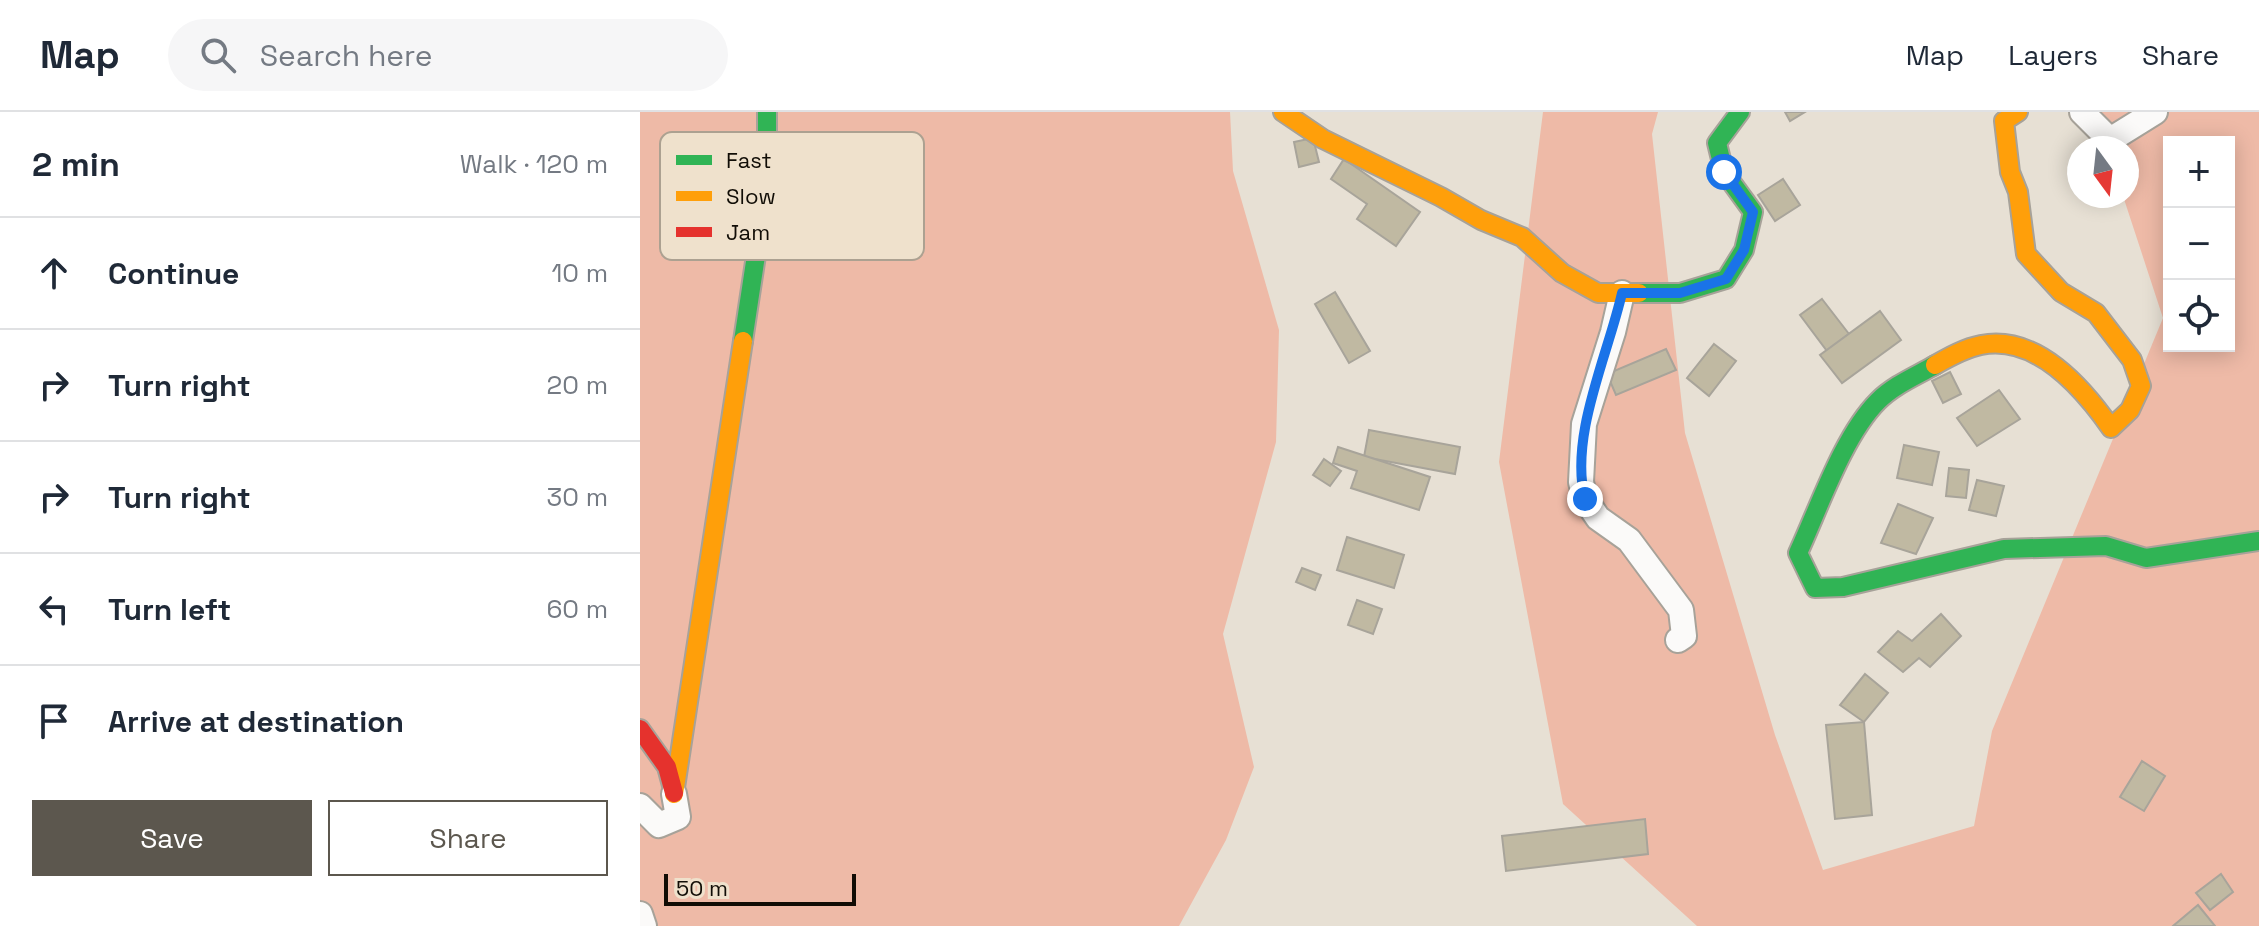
<!DOCTYPE html>
<html lang="en">
<head>
<meta charset="utf-8">
<style>
	:root { --surface:#fff; --page:#f6f6f7; --text:#1f2937; --muted:#747a83; --line:#e0e1e3; --accent:#5c574e }
	body { margin:0; font-family:"Space Grotesk",sans-serif; background:var(--page); color:var(--text) }
	.controls { position:absolute; right:24px; top:24px; display:grid; overflow:hidden; border-radius:0px; box-shadow:0 4px 20px #0003 }
	.controls button { width:72px; height:72px; display:grid; place-items:center; padding:0; border:0; border-bottom:2px solid var(--line); background:var(--surface); color:var(--text); font:40px sans-serif }
	.compass { position:absolute; left:1427px; top:24px; width:72px; height:72px; border-radius:50%; background:var(--surface); box-shadow:0 4px 20px #0003; rotate:165deg }
	.scale { position:absolute; left:24px; bottom:20px; width:192px; box-sizing:border-box; padding-left:8px; border:4px solid #110d06; border-top:0; font-size:22px; line-height:28px; white-space:nowrap; color:#110d06; -webkit-text-stroke:6px #efe1cc; paint-order:stroke }
	.stop { position:absolute; width:24px; height:24px; margin:-18px; border:6px solid #1a73e8; border-radius:50%; background:#fff }
	.stop.end { background:#1a73e8; border-color:#fff; box-shadow:0 2px 8px #0008 }
	.list { margin:0; padding:0; list-style:none }
	h2 { display:flex; justify-content:space-between; align-items:center; height:104px; margin:0; padding:0 32px; font-size:34px }
	h2 small { font-size:26px; font-weight:400; color:var(--muted) }
	.list li { display:grid; grid-template-columns:52px 1fr auto; gap:24px; align-items:center; box-sizing:border-box; height:112px; padding:0 32px; border-top:2px solid var(--line) }
	.list b { display:block; font-size:30px; white-space:nowrap }
	.list em { font-size:26px; font-style:normal; color:var(--muted) }
	.actions { display:flex; gap:16px; padding:24px 32px }
	.actions a { flex:1; padding:18px 0; border:2px solid var(--accent); border-radius:0px; text-align:center; font-size:28px; color:var(--accent) }
	.actions .main { background:var(--accent); color:#fff }
	.icon { flex:none; width:44px; height:44px; fill:none; stroke:currentColor; stroke-width:2; stroke-linecap:round; stroke-linejoin:round }
	.map { position:relative; flex:none; width:1619px; height:814px; overflow:hidden }
	header { display:flex; align-items:center; gap:48px; box-sizing:border-box; height:112px; padding:0 40px; background:var(--surface); border-bottom:2px solid var(--line) }
	header strong { font-size:38px }
	nav { display:flex; gap:44px; margin-inline-start:auto; font-size:28px }
	.search { width:560px; height:72px; background:var(--page); display:flex; align-items:center; gap:20px; box-sizing:border-box; padding:0 28px; border-radius:44px; color:var(--muted); font-size:30px }
	main { display:flex }
	aside { flex:1; background:var(--surface) }
	.map>svg:first-child { display:block }
</style>
</head>
<body>
<header>
<strong>Map</strong>
<div class="search"><svg class="icon" aria-label="search" viewBox="0 0 24 24"><circle cx="10" cy="10" r="6"/><path d="M15 15l6 6"/></svg>Search here</div>
<nav><a>Map</a><a>Layers</a><a>Share</a></nav>
</header>
<main>
<aside>
<h2>2 min<small>Walk · 120 m</small></h2>
<ul class="list">
<li><svg class="icon" aria-label="ahead" viewBox="0 0 24 24"><path d="M12 20V5M6 11l6-6 6 6"/></svg><div><b>Continue</b></div><em>10 m</em></li>
<li><svg class="icon" aria-label="right" viewBox="0 0 24 24"><path d="M7 20v-9h11M14 6l5 5-5 5"/></svg><div><b>Turn right</b></div><em>20 m</em></li>
<li><svg class="icon" aria-label="right" viewBox="0 0 24 24"><path d="M7 20v-9h11M14 6l5 5-5 5"/></svg><div><b>Turn right</b></div><em>30 m</em></li>
<li><svg class="icon" aria-label="left" viewBox="0 0 24 24"><path d="M17 20v-9H6M10 6l-5 5 5 5"/></svg><div><b>Turn left</b></div><em>60 m</em></li>
<li><svg class="icon" aria-label="arrive" viewBox="0 0 24 24"><path d="M6 21V4h12l-3 4 3 4H6"/></svg><div><b>Arrive at destination</b></div></li>
</ul>
<div class="actions"><a class="main">Save</a><a>Share</a></div>
</aside>
<div class="map">
<svg width="1619" height="814" viewBox="0 0 1619 814">
	<rect width="100%" height="100%" fill="#e7e0d4"/>
	<g fill="#eebaa7" fill-rule="evenodd">
		<polygon points="0,0 590,0 593,59 639,218 636,330 583,522 614,655 586,728 539,814 0,814"/>
		<path d="M903,0H1018L1012,22L1045,321L1135,623L1183,758L1334,714L1352,619L1523,206L1483,84H1487V36H1467L1455,0H1619V814H1057L923,692L859,350ZM1529,30H1589V234H1529Z"/>
	</g>
	<g fill="#c0b9a2" stroke="#a8a49a" stroke-width="2">
		<polygon points="1145,0 1165,0 1150,9"/>
		<polygon points="673,26 679,50 659,55 654,30"/>
		<polygon points="704,47 780,100 756,134 717,107 727,92 691,67"/>
		<polygon points="1143,67 1160,93 1135,109 1118,83"/>
		<polygon points="695,180 730,239 709,251 675,192"/>
		<polygon points="1182,187 1209,222 1187,239 1160,203"/>
		<polygon points="1240,199 1261,228 1202,271 1180,243"/>
		<polygon points="1074,232 1096,249 1069,284 1047,266"/>
		<polygon points="1026,237 1036,258 976,283 967,262"/>
		<polygon points="1310,260 1321,282 1303,291 1292,269"/>
		<polygon points="1359,278 1380,307 1337,334 1317,306"/>
		<polygon points="729,318 820,335 815,362 724,345"/>
		<polygon points="1264,333 1299,340 1292,373 1257,366"/>
		<polygon points="698,335 790,365 779,398 711,376 717,359 693,351"/>
		<polygon points="684,347 701,359 690,374 673,363"/>
		<polygon points="1309,356 1329,358 1326,386 1306,384"/>
		<polygon points="1337,368 1364,374 1356,404 1329,398"/>
		<polygon points="1258,392 1293,406 1276,442 1241,431"/>
		<polygon points="707,425 764,443 754,476 697,458"/>
		<polygon points="662,456 681,463 675,478 656,470"/>
		<polygon points="717,488 742,497 733,522 708,513"/>
		<polygon points="1301,502 1321,524 1290,555 1279,546 1263,560 1238,540 1258,519 1272,529"/>
		<polygon points="1225,562 1248,581 1224,610 1200,593"/>
		<polygon points="1224,610 1232,703 1195,707 1186,613"/>
		<polygon points="1502,649 1525,664 1504,699 1480,685"/>
		<polygon points="1005,707 1008,742 866,759 862,724"/>
		<polygon points="1581,762 1593,780 1570,798 1556,781"/>
		<polygon points="1558,793 1575,814 1533,814"/>
	</g>
	<g fill="none" stroke-linecap="round" stroke-linejoin="round">
		<g stroke="#a7a299" stroke-width="28">
			<g id="street">
				<polyline points="1442,0 1470,28 1515,0"/>
				<polyline points="982,181 973,220 944,312 941,370 945,387 958,406 989,428 1041,498 1044,524 1038,528"/>
				<polyline points="0,694 19,713 38,705 34,682"/>
				<polyline points="0,802 4,814"/>
			</g>
		</g>
		<g stroke="#a7a299" stroke-width="22">
			<g id="fast">
				<polyline points="999,181 1040,181 1086,167 1104,138 1113,100 1084,60 1077,31 1100,0"/>
				<polyline points="103,229 127,71 127,0"/>
				<path d="M1295,253C1276,264 1254,273 1238,289C1203,324 1179,396 1158,441L1175,476L1203,475L1364,437L1466,434L1506,446L1619,429"/>
			</g>
		</g>
		<g stroke="#a7a299" stroke-width="22">
			<g id="slow">
				<polyline points="643,0 683,27 801,85 841,108 882,125 922,161 958,181 999,181"/>
				<path d="M1295,253C1309,245 1325,236 1341,233C1397,222 1443,276 1471,316L1490,298L1501,274L1492,248L1456,201L1421,180L1386,142L1378,80L1370,60L1364,9L1378,0"/>
				<polyline points="34,682 103,229"/>
			</g>
		</g>
		<g stroke="#a7a299" stroke-width="22">
			<polyline id="jam" points="0,617 27,655 34,681"/>
		</g>
		<use href="#street" stroke="#fbfaf9" stroke-width="24"/>
		<use href="#fast" stroke="#30b455" stroke-width="18"/>
		<use href="#slow" stroke="#ff9f0a" stroke-width="18"/>
		<use href="#jam" stroke="#e5322d" stroke-width="18"/>
	</g>
	<g fill="none" stroke-linecap="round" stroke-linejoin="round">
		<path stroke="#1a73e8" stroke-width="10" d="M945,387C929,324 968,243 982,181H1040L1086,167L1104,138L1113,100L1084,60"/>
	</g>
	<rect x="20" y="20" width="264" height="128" rx="12" fill="#efe1cc" stroke="#aca191" stroke-width="2"/>
	<rect x="36" y="43" width="36" height="10" fill="#30b455"/>
	<rect x="36" y="79" width="36" height="10" fill="#ff9f0a"/>
	<rect x="36" y="115" width="36" height="10" fill="#e5322d"/>
	<g font-size="22" fill="#110d06">
		<text x="86" y="56">Fast</text>
		<text x="86" y="92">Slow</text>
		<text x="86" y="128">Jam</text>
	</g>
</svg>
<div class="controls">
<button>+</button>
<button>−</button>
<button><svg class="icon" aria-label="locate" viewBox="0 0 24 24"><circle cx="12" cy="12" r="6"/><path d="M12 2v4M12 18v4M2 12h4M18 12h4"/></svg></button>
</div>
<svg class="compass" viewBox="-18 -18 36 36"><path d="M0-13l5 13h-10z" fill="#e53935"/><path d="M0 13l5-13h-10z" fill="#747a83"/></svg>
<div class="scale">50 m</div>
<div class="stop" style="left:1084px;top:60px"></div>
<div class="stop end" style="left:945px;top:387px"></div>
</div>
</main>
</body>
</html>
